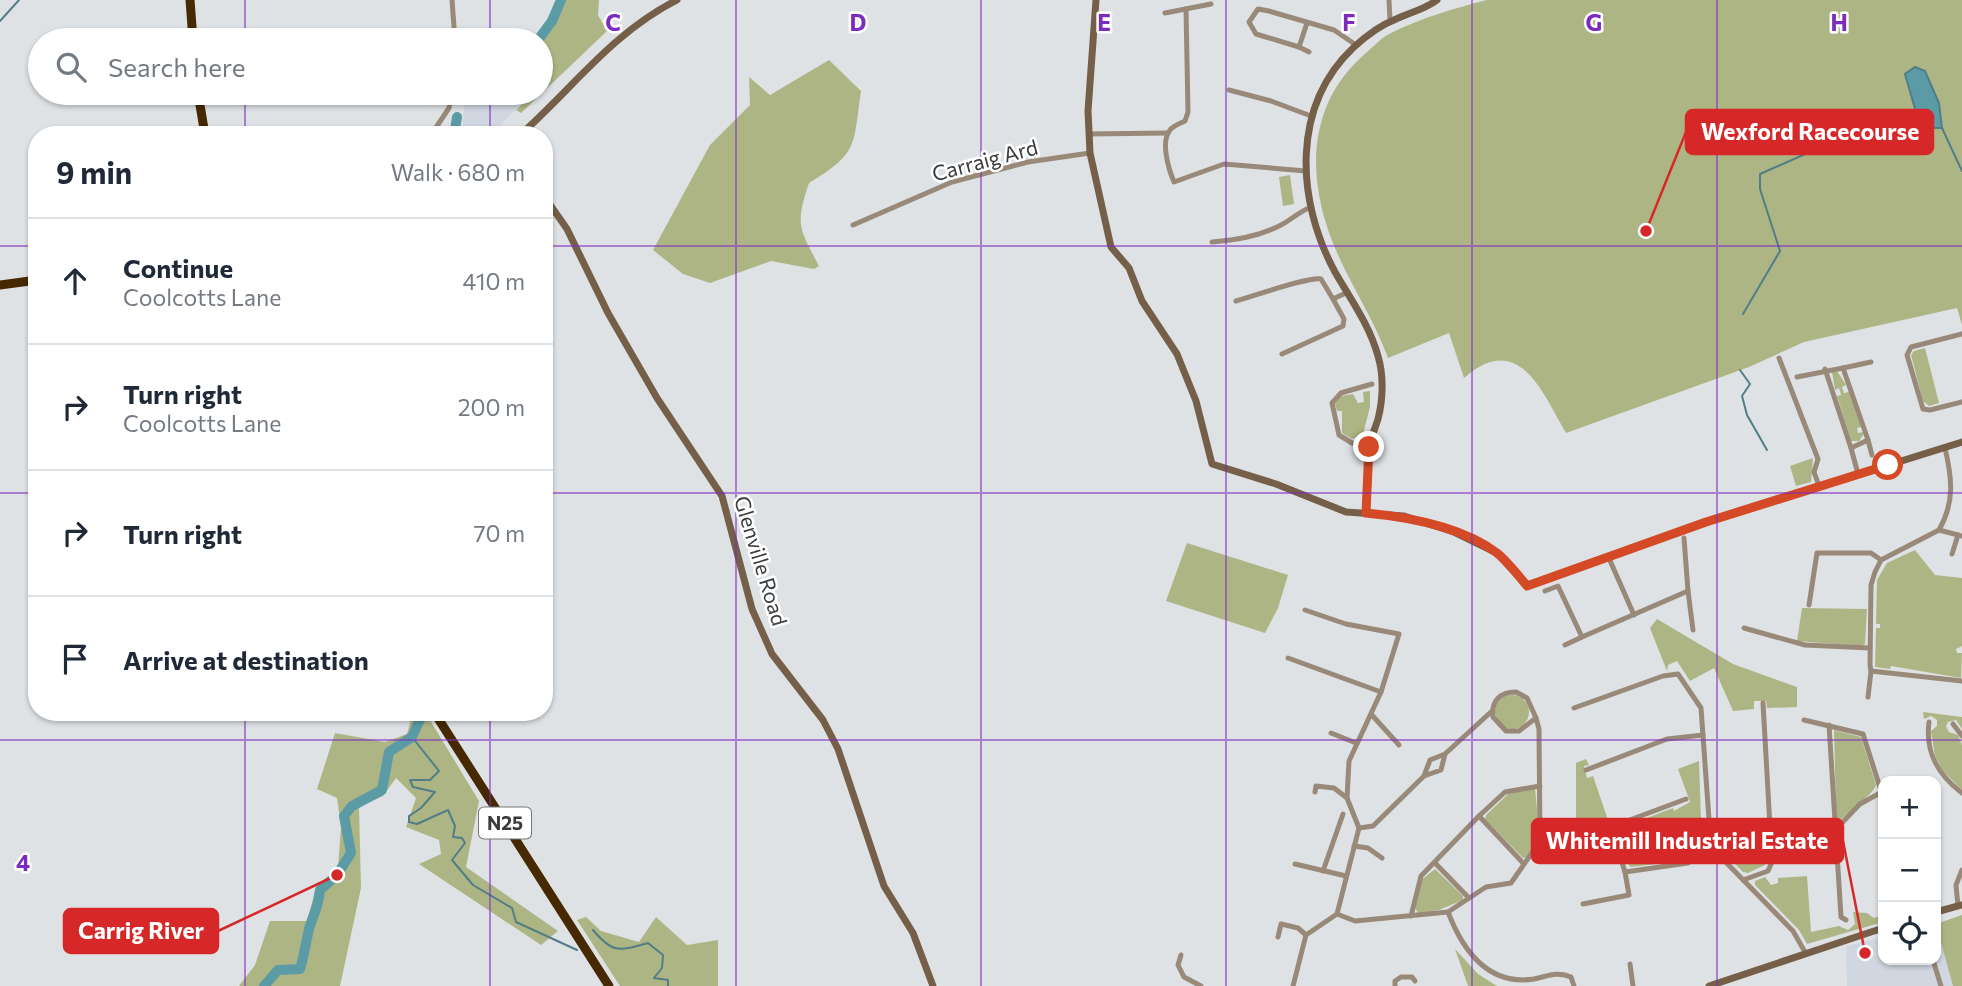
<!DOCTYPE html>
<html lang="en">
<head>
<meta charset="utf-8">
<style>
	:root { --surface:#fff; --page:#f6f6f7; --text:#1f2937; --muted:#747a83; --line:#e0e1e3 }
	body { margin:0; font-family:Commissioner,sans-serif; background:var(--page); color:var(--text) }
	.controls { position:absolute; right:21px; bottom:21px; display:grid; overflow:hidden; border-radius:14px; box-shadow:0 2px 5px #0004 }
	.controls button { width:63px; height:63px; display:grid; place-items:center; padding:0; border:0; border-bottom:2px solid var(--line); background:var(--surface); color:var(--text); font:35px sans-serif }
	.stop { position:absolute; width:21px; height:21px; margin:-16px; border:5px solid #d44a27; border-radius:50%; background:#fff }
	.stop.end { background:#d44a27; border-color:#fff; box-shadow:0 2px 7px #0008 }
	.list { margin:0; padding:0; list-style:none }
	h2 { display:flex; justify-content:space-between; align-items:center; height:91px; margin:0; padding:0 28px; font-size:30px }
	h2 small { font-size:23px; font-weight:400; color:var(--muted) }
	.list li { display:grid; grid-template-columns:46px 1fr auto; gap:21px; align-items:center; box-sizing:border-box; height:126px; padding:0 28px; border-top:2px solid var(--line) }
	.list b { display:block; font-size:26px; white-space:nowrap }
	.list p { margin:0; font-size:23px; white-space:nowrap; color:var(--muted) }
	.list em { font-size:23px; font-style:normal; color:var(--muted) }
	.icon { flex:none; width:38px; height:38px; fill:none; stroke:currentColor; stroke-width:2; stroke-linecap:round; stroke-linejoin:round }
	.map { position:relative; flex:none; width:1962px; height:986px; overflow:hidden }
	.search { position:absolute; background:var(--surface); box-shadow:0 2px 5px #0004; left:28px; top:28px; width:525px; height:77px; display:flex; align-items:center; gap:18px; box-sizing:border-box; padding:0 24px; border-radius:38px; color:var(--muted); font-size:26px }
	.panel { position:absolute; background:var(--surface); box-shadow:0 2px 5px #0004; left:28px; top:126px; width:525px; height:595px; border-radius:28px }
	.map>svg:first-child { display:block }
</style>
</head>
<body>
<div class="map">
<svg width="1962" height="986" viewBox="0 0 1962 986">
	<rect width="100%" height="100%" fill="#dfe2e5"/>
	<g fill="#d0d7e1">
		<polygon points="467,93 533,93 490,135 466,135 462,121"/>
		<polygon points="1962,915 1962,986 1847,986 1846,946 1883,937 1883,960 1936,960 1936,924"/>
	</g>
	<g fill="#aeb585">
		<polygon points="560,0 599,0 598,15 607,31 521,113 516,110 533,93 541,93 541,40 538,40 549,25"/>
		<path d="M1487,0H1962V325L1957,308L1804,342L1749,367L1566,433C1542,392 1519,330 1464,378L1449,333L1388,358C1374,319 1351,286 1335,248C1306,179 1306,104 1366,53C1374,46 1382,37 1391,33C1421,18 1455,8 1487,0Z"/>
		<path d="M829,60L861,91C853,146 859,153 809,183C795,225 799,228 819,266L814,269L771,261L710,283L683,274L653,250L710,145L750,105L749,77L770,95Z"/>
		<polygon points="1290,175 1294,204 1283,206 1279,177"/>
		<polygon points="1925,348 1939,403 1929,406 1923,401 1911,355 1914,351"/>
		<polygon points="1837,371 1846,385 1842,387 1844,393 1849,392 1861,427 1857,428 1858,433 1863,432 1863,435 1859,441 1851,441 1837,396 1841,395 1839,388 1835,390 1832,372"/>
		<polygon points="1370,391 1370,407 1363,434 1352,439 1342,433 1342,411 1337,411 1335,404 1341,396 1353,394 1358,403 1364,402 1363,392"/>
		<polygon points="1813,458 1811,482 1796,486 1790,466"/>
		<polygon points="1187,543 1288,575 1278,608 1265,633 1166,601"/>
		<polygon points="1915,550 1935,575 1962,578 1962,646 1956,649 1957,653 1962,653 1961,678 1891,666 1890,669 1875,667 1876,628 1880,628 1880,624 1876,624 1877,580 1887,563"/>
		<polygon points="1802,608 1867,609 1865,644 1861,646 1797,641"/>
		<polygon points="1657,619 1733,664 1797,687 1797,707 1767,708 1766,701 1754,701 1754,709 1733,711 1714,668 1690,681 1677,661 1668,665 1667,671 1650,628"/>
		<circle cx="1512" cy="712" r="17"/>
		<polygon points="407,712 425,712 479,801 466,867 558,931 541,945 419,864 441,854 439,840 406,827 416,798 396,778 383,796 359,807 361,888 340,986 239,986 255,965 270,921 307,921 316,888 338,868 341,827 337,798 317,789 335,733 385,742 407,734 411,719"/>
		<polygon points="1923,712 1962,717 1962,729 1956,720 1948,722 1946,726 1949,732 1958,735 1962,745 1962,790 1942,770 1935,756 1931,731 1937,726 1937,720 1931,716 1924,719"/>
		<path d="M1834,730L1861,737L1876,785C1873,795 1848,811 1840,821H1837L1836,813Z"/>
		<polygon points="1586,759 1589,765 1584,766 1587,778 1593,776 1609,823 1576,827 1576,763"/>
		<polygon points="1699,761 1702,848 1682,861 1631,867 1625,861 1618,829 1673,808 1674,811 1690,802 1678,769"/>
		<polygon points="1535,788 1539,831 1535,845 1527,857 1523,858 1485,819 1486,815 1508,794"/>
		<path d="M1740,821L1742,846L1767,844L1765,865L1748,873L1743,872C1728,856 1715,845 1713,822Z"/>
		<polygon points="1435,869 1463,896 1463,900 1439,910 1418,913 1415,908 1420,881"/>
		<polygon points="1807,876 1811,932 1839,926 1848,930 1855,924 1853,912 1867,913 1874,918 1883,915 1883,922 1807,944 1799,930 1755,885 1755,881 1765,877 1771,885 1778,883 1778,878"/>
		<polygon points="1962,915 1962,986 1953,986 1936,924"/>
		<polygon points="586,917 601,931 639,942 656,917 687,945 718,940 718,986 620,986 577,920"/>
		<polygon points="1455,949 1478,974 1497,986 1468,986"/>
	</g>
	<polygon fill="#5b9ba5" stroke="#517e86" stroke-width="2" points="1915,67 1925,71 1939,103 1942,128 1915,128 1915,109 1905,74"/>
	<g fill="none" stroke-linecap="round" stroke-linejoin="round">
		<g stroke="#517e86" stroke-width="2">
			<polyline points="0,21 19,0"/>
			<polyline points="1911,122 1915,122"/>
			<polyline points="1942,128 1962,171"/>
			<polyline points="1743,314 1780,251 1760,189 1760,174 1821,147 1892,126"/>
			<polyline points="1740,370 1750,384 1742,396 1747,415 1767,450"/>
			<polyline points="412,737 439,771 430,780 410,780 413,787 435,792 421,808 409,816 409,822 417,824 448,810 455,826 453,837 462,838 465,843 452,860 473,885 512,908 516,922 577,950"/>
			<path d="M593,930C613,954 619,951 648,943L663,955L662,968L654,978L668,980V986"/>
		</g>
		<g stroke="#5b9ba5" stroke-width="10">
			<polyline points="538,40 552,21 561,0"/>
			<polyline points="459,100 460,93"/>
			<polyline points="454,135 457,117"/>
			<path d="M264,986L278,970L300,969C304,956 306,942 309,929C314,912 318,910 320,890L337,875L351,853L344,816L352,806L382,790L389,752L412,737L422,715"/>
		</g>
		<g stroke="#998979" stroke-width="5">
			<polyline points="452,0 455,40"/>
			<polyline points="1389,0 1390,21"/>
			<path d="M1186,9L1188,112L1185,121C1181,123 1173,126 1170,130C1160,142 1169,170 1174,182L1224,164L1306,171"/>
			<polyline points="1165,13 1211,4"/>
			<polyline points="1307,23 1299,47 1256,34 1249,22 1258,9 1269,11 1334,30 1356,45"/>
			<polyline points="1299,47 1309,52"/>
			<polyline points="1229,90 1271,101 1311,116"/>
			<polyline points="1089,134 1168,133"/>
			<polyline points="431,135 449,108 452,93"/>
			<polyline points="853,225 952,182 1028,162 1090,153"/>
			<path d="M1212,242C1235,240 1256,237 1277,227C1289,222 1298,212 1311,207"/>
			<path d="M1236,301C1254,296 1307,277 1321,279L1333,299L1348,292"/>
			<polyline points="1962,334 1911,347 1907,355 1923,409 1930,410 1962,402"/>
			<polyline points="1282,354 1343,326 1344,319 1333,299"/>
			<polyline points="1779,358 1818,459 1814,472 1819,486"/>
			<polyline points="1843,368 1871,362"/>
			<polyline points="1825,369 1851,448"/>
			<polyline points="1797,377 1843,368 1868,440 1851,448 1858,474"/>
			<polyline points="1868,440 1872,455"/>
			<polyline points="1369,447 1352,443 1339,435 1332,403 1341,393 1372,384"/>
			<path d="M1945,448C1952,478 1955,502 1939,530L1881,560L1875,572L1871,585L1870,665L1871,671L1962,681"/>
			<polyline points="1939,530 1962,536"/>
			<polyline points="1952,554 1958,535"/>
			<polyline points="1608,556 1634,615"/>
			<polyline points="1545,591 1558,586 1582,637 1688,591 1684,538"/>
			<polyline points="1688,591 1693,630"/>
			<polyline points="1809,605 1817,553 1871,553 1881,560"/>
			<polyline points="1305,610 1346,624 1399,634 1381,692 1349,761 1347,798 1359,828"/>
			<polyline points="1744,628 1805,645 1870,648"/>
			<polyline points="1565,645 1582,637"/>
			<polyline points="1288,658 1381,692"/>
			<path d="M1516,692L1527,698L1536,718L1519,731H1506L1493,717C1491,701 1500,692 1516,692Z"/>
			<polyline points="1868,697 1871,671"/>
			<polyline points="1574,708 1663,676 1678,674 1701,708 1711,847 1793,931 1805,952"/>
			<polyline points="1371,714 1399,745"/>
			<path d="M1536,718L1539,729L1540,841L1511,883L1486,887L1448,912C1463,951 1488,986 1534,979C1548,976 1558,971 1571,977L1574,986"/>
			<polyline points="1804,720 1863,734 1883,797"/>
			<path d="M1929,722C1925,753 1938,775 1962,793"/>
			<polyline points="1953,724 1962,736"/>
			<polyline points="1829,725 1841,917 1846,920"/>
			<polyline points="1331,733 1356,743"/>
			<polyline points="1445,754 1441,770 1424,776 1430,760 1445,754 1492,711"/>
			<polyline points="1586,770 1667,739 1703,735"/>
			<polyline points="1315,792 1316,786 1334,788 1347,798"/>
			<polyline points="1686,799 1611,827 1625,872 1688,863 1711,847"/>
			<polyline points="1479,816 1524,864"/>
			<polyline points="1359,828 1373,826 1424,776"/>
			<polyline points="1835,830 1860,804 1880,793"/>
			<polyline points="1540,841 1567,845"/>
			<polyline points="1354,846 1368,848 1382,858"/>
			<polyline points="1435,863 1468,897"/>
			<polyline points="1295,864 1346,876"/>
			<polyline points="1323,871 1343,814"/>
			<polyline points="1743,880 1768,871 1772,862 1763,703"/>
			<polyline points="1583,904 1629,895 1625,872"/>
			<polyline points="1958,906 1956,885 1962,870"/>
			<polyline points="1337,914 1355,921 1448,912"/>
			<polyline points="1411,916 1421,876 1479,816 1505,792 1540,786"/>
			<polyline points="1278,937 1281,924 1298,928 1306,935"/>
			<polyline points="1181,955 1178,965 1184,977 1201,986"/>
			<polyline points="1933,960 1941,986"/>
			<polyline points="1630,964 1633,986"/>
			<polyline points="1293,986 1306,935 1337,914 1359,828"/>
			<polyline points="1395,986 1395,981 1401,977 1412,977 1415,981"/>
		</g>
		<g stroke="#755f48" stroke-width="7">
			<polyline points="1096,0 1088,111 1090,153 1111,247 1129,268 1142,301 1177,354 1196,401 1212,464 1276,484 1346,512 1404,516 1454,532 1497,553 1527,586 1706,522 1962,442"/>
			<path d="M520,135C573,88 612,33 677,0"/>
			<polyline points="544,196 567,229 608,313 657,398 722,496 752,609 772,654 823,720 838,749 884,886 913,933 933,986"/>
			<path d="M1366,513C1367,492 1367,471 1369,450C1370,439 1375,429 1378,419C1383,400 1384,376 1378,356C1369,324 1351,300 1335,272C1296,200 1291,106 1354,47C1365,37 1381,25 1394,20C1408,13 1424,10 1437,0"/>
			<polyline points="1936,912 1962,905"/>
			<polyline points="1709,986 1883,928"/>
		</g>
		<g stroke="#462801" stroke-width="9">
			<polyline points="190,0 193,40"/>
			<polyline points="198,93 205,135"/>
			<polyline points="0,285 37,280"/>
			<polyline points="434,712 609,986"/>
		</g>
	</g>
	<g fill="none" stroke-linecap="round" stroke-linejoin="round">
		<path stroke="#d44a27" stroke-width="9" d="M1369,447L1366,513C1409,517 1461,526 1497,553C1508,562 1518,575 1527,586L1706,522L1888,465"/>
	</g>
	<path fill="none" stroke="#7b2cbf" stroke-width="2" stroke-opacity="0.55" d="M245,0V40M490,0V40M736,0V986M981,0V986M1226,0V986M1472,0V986M1717,0V986M245,93V135M490,93V135M0,246H37M544,246H1962M0,493H37M544,493H1962M245,712V986M490,712V986M0,740H1962"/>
	<g text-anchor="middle" stroke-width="5" stroke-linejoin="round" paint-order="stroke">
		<rect fill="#fff" stroke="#757676" stroke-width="2" x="479" y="807.5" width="52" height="31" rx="5"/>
		<g font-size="19" font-weight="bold" fill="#3a3b3c">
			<text x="505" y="830">N25</text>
		</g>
		<g font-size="21" fill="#3a3b3c" stroke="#fff">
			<text transform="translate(985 161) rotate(-15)" y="7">Carraig Ard</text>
			<text transform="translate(760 561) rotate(73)" y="7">Glenville Road</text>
		</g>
	</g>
	<g font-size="23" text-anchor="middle" font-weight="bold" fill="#7b2cbf" stroke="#fff" stroke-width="5" stroke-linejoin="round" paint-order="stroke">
		<text x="613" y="31">C</text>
		<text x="858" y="31">D</text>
		<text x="1104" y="31">E</text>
		<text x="1349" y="31">F</text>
		<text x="1594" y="31">G</text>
		<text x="1839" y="31">H</text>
		<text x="23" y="871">4</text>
	</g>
	<path fill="none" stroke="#d62828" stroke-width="2.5" d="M1646 231L1686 132M1865 953L1843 841M337 875L218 931"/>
	<g fill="#d62828" stroke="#fff" stroke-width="2.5">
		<circle cx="1646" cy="231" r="7"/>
		<circle cx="1865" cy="953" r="7"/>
		<circle cx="337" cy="875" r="7"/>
	</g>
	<g fill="#d62828" stroke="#d62828" stroke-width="2.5">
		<rect x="1686" y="110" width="247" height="44" rx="7"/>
		<rect x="1532" y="819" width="311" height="44" rx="7"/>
		<rect x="64" y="909" width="154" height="44" rx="7"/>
	</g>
	<g font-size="23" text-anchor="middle" font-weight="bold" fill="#fff">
		<text x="1810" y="140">Wexford Racecourse</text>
		<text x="1687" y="849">Whitemill Industrial Estate</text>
		<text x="141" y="939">Carrig River</text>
	</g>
</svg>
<div class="controls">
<button>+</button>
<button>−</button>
<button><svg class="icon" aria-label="locate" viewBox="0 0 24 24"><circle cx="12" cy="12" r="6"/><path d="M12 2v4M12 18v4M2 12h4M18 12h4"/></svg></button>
</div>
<div class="stop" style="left:1888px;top:465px"></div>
<div class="stop end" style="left:1369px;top:447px"></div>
<div class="search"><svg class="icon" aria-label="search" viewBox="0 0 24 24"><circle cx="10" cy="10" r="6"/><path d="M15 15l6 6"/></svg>Search here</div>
<section class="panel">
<h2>9 min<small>Walk · 680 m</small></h2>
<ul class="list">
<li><svg class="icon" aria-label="ahead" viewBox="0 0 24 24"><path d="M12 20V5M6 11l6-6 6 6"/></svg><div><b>Continue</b><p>Coolcotts Lane</p></div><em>410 m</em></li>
<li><svg class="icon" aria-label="right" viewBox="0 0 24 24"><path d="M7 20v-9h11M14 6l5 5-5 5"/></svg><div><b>Turn right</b><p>Coolcotts Lane</p></div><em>200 m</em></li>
<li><svg class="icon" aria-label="right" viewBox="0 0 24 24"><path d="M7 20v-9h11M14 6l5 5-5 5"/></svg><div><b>Turn right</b></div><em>70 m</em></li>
<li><svg class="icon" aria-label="arrive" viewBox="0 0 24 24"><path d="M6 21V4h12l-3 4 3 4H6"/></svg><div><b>Arrive at destination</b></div></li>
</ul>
</section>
</div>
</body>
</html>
